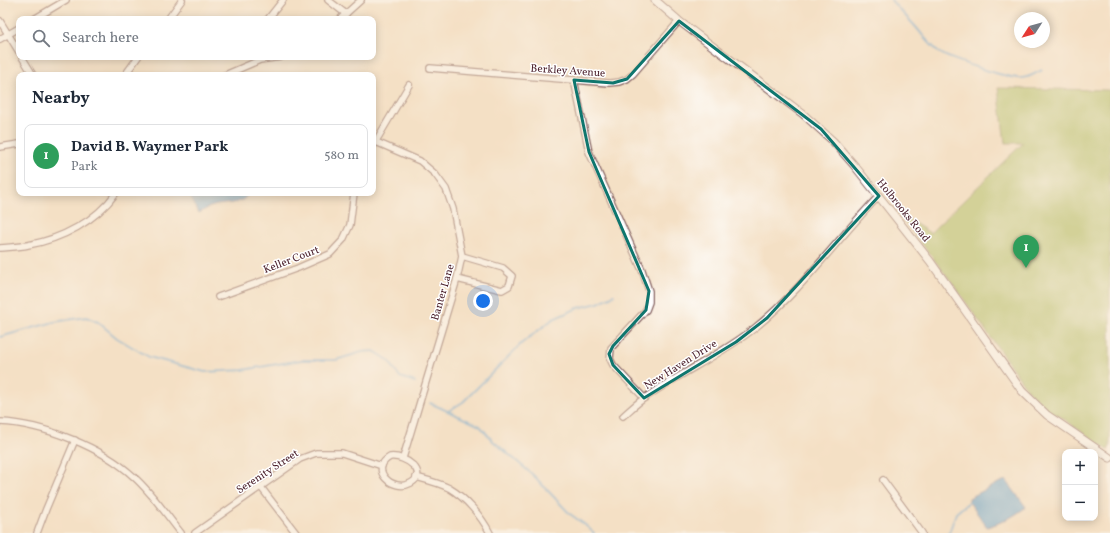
<!DOCTYPE html>
<html lang="en">
<head>
<meta charset="utf-8">
<style>
	:root { --surface:#fff; --page:#f6f6f7; --text:#1f2937; --muted:#747a83; --line:#e0e1e3; --accent:#b5179e }
	body { margin:0; font-family:Vollkorn,serif; background:var(--page); color:var(--text) }
	.controls { position:absolute; right:12px; bottom:12px; display:grid; overflow:hidden; border-radius:8px; box-shadow:0 2px 10px #0003 }
	.controls button { width:36px; height:36px; display:grid; place-items:center; padding:0; border:0; border-bottom:1px solid var(--line); background:var(--surface); color:var(--text); font:20px sans-serif }
	.compass { position:absolute; left:1014px; top:12px; width:36px; height:36px; border-radius:50%; background:var(--surface); box-shadow:0 2px 10px #0003; rotate:234deg }
	.you { position:absolute; left:483px; top:301px; width:14px; height:14px; margin:-10px; border:3px solid #fff; border-radius:50%; background:#1a73e8; box-shadow:0 0 0 6px #1a73e833 }
	.badge { display:grid; place-items:center; width:26px; height:26px; border-radius:50%; background:var(--accent); color:#fff; font-size:13px; font-weight:700 }
	.pin { position:absolute; translate:-50% -33px; filter:drop-shadow(0 1px 2px #0008) }
	.pin::after { content:''; position:absolute; top:21px; width:14px; height:12px; background:inherit; clip-path:polygon(0 0,100% 0,50% 100%) }
	.list { margin:0; padding:0; list-style:none }
	h2 { display:flex; justify-content:space-between; align-items:center; height:52px; margin:0; padding:0 16px; font-size:17px }
	h2 small { font-size:13px; font-weight:400; color:var(--muted) }
	.list li { display:grid; grid-template-columns:26px 1fr auto; gap:12px; align-items:center; box-sizing:border-box; height:64px; margin:0 8px 8px; padding:0 8px; border:1px solid var(--line); border-radius:8px }
	.list b { display:block; font-size:15px; white-space:nowrap }
	.list p { margin:0; font-size:13px; white-space:nowrap; color:var(--muted) }
	.list em { font-size:13px; font-style:normal; color:var(--muted) }
	.icon { flex:none; width:22px; height:22px; fill:none; stroke:currentColor; stroke-width:2; stroke-linecap:round; stroke-linejoin:round }
	.map { position:relative; flex:none; width:1110px; height:533px; overflow:hidden }
	.search { position:absolute; background:var(--surface); box-shadow:0 2px 10px #0003; left:16px; top:16px; width:360px; height:44px; display:flex; align-items:center; gap:10px; box-sizing:border-box; padding:0 14px; border-radius:8px; color:var(--muted); font-size:15px }
	.panel { position:absolute; background:var(--surface); box-shadow:0 2px 10px #0003; left:16px; top:72px; width:360px; height:124px; border-radius:8px }
	.map>svg:first-child { display:block }
</style>
</head>
<body>
<div class="map">
<svg width="1110" height="533" viewBox="0 0 1110 533">
	<rect width="100%" height="100%" fill="#fff"/>
	<filter id="ink" filterUnits="userSpaceOnUse"><feTurbulence type="fractalNoise" baseFrequency=".025" numOctaves="2"/><feDisplacementMap in="SourceGraphic" scale="8" xChannelSelector="R" yChannelSelector="G"/><feConvolveMatrix kernelMatrix="1 2 1 2 8 2 1 2 1" color-interpolation-filters="sRGB"/></filter>
	<filter id="wash" filterUnits="userSpaceOnUse"><feTurbulence type="fractalNoise" baseFrequency=".012" numOctaves="4" result="noise"/><feDisplacementMap in="SourceGraphic" scale="16" xChannelSelector="R" yChannelSelector="G"/><feGaussianBlur stdDeviation="0.9" result="paint"/><feColorMatrix in="noise" values="0 0 0 0 0 0 0 0 0 0 0 0 0 0 0 0 0 1.4 0 .05"/><feComposite in="paint" operator="in"/></filter>
	<g filter="url(#wash)">
		<rect width="100%" height="100%" fill="#f4e0c5"/>
		<polygon fill="#aabf63" stroke="#7a6f47" points="998,88 1110,90 1110,446 1108,450 1058,415 1051,413 1029,392 953,284 897,212 930,233 1023,143 1005,143"/>
		<g fill="#5ca0d1" stroke="#53607e">
			<path d="M188,193H249C242,206 225,202 213,206C208,207 203,211 199,213Z"/>
			<path d="M1006,480L1026,507C1015,516 1001,523 987,527L969,502V498L1000,482Z"/>
		</g>
		<g fill="none" stroke-linecap="round" stroke-linejoin="round">
			<g stroke="#5ca0d1" stroke-width="2">
				<path d="M891,0C898,9 907,17 914,25C924,36 929,45 942,54C952,60 1012,80 1022,78C1029,78 1036,73 1042,70"/>
				<polyline points="0,337 54,322 86,317 98,322 117,338 149,357 205,372 243,370 301,360 336,360 362,352 374,351 388,360 400,377 415,382"/>
				<polyline points="430,403 480,426 493,441 533,475 570,514 584,524 594,533"/>
				<polyline points="448,411 463,402 522,343 553,319 578,308 598,303 614,295"/>
				<polyline points="949,533 956,513 969,502 972,502"/>
			</g>
		</g>
	</g>
	<g filter="url(#ink)">
		<g fill="none" stroke-linecap="round" stroke-linejoin="round">
			<g stroke="#866361" stroke-width="8">
				<g id="minor">
					<polyline points="328,0 346,14"/>
					<polyline points="34,19 66,0"/>
					<polyline points="168,19 182,0"/>
					<polyline points="268,19 283,0"/>
					<polyline points="340,19 361,0"/>
					<polyline points="0,21 19,52"/>
					<polyline points="0,39 19,28"/>
					<polyline points="22,57 33,75"/>
					<polyline points="430,68 609,83 619,82 627,79 633,74 679,21"/>
					<polyline points="125,75 138,57"/>
					<polyline points="225,75 260,60 281,57"/>
					<polyline points="574,80 589,152 642,270 649,291 649,302 646,310 611,348 610,359 613,365 644,398"/>
					<polyline points="376,142 420,161 435,174 446,189 453,209 462,256 457,279 403,458"/>
					<polyline points="373,146 409,85"/>
					<polyline points="0,147 19,144"/>
					<path d="M0,248C9,247 19,247 28,245C62,239 96,221 116,193"/>
					<polyline points="457,279 502,290 509,286 512,276 503,268 462,256"/>
					<polyline points="218,297 298,268 330,254 343,240 350,225 354,193"/>
					<path d="M623,416C630,410 638,402 646,397C682,372 723,354 756,327C803,289 837,239 879,196"/>
					<path d="M0,422C43,424 102,447 134,477C152,493 166,514 181,533"/>
					<path d="M390,457C406,455 429,473 411,483C393,493 368,469 390,457Z"/>
					<path d="M416,477C427,480 439,483 449,488C466,498 481,516 490,533"/>
					<polyline points="883,480 922,533"/>
					<polyline points="260,486 296,533"/>
					<polyline points="37,533 46,509 75,440"/>
					<polyline points="195,533 300,459 316,453 342,453 382,466"/>
				</g>
			</g>
			<g stroke="#866361" stroke-width="9">
				<polyline id="tertiary" points="655,0 679,21 803,114 833,141 854,165 930,261 1022,391 1047,415 1110,458"/>
			</g>
			<use href="#minor" stroke="#fff" stroke-width="5.5"/>
			<use href="#tertiary" stroke="#fff" stroke-width="7"/>
		</g>
	</g>
	<path d="M0 0H1110V533H0ZM679,21L821,129L879,196L767,318L736,342L644,398L613,365L609,354L613,346L646,310L649,291L589,152L574,80L613,83L627,79Z" fill="#f4e0c5" fill-opacity=".55" fill-rule="evenodd"/>
	<path fill="none" stroke="#0f766e" stroke-width="3" stroke-linejoin="round" d="M679,21L821,129L879,196L767,318L736,342L644,398L613,365L609,354L613,346L646,310L649,291L589,152L574,80L613,83L627,79Z"/>
	<g text-anchor="middle" stroke-width="3" stroke-linejoin="round" paint-order="stroke">
		<g font-size="11" fill="#4a1f2b" stroke="#fff">
			<text transform="translate(568 70) rotate(4)" y="4">Berkley Avenue</text>
			<text transform="translate(904 210) rotate(51)" y="4">Holbrooks Road</text>
			<text transform="translate(291 259) rotate(-21)" y="4">Keller Court</text>
			<text transform="translate(442 292) rotate(-74)" y="4">Banter Lane</text>
			<text transform="translate(680 364) rotate(-32)" y="4">New Haven Drive</text>
			<text transform="translate(267 471) rotate(-33)" y="4">Serenity Street</text>
		</g>
	</g>
</svg>
<div class="controls">
<button>+</button>
<button>−</button>
</div>
<svg class="compass" viewBox="-18 -18 36 36"><path d="M0-13l5 13h-10z" fill="#e53935"/><path d="M0 13l5-13h-10z" fill="#747a83"/></svg>
<div class="you"></div>
<div class="pin badge" style="left:1026px;top:268px;background:#2e9e5b">1</div>
<div class="search"><svg class="icon" aria-label="search" viewBox="0 0 24 24"><circle cx="10" cy="10" r="6"/><path d="M15 15l6 6"/></svg>Search here</div>
<section class="panel">
<h2>Nearby<small></small></h2>
<ul class="list">
<li><span class="badge" style="background:#2e9e5b">1</span><div><b>David B. Waymer Park</b><p>Park</p></div><em>580 m</em></li>
</ul>
</section>
</div>
</body>
</html>
